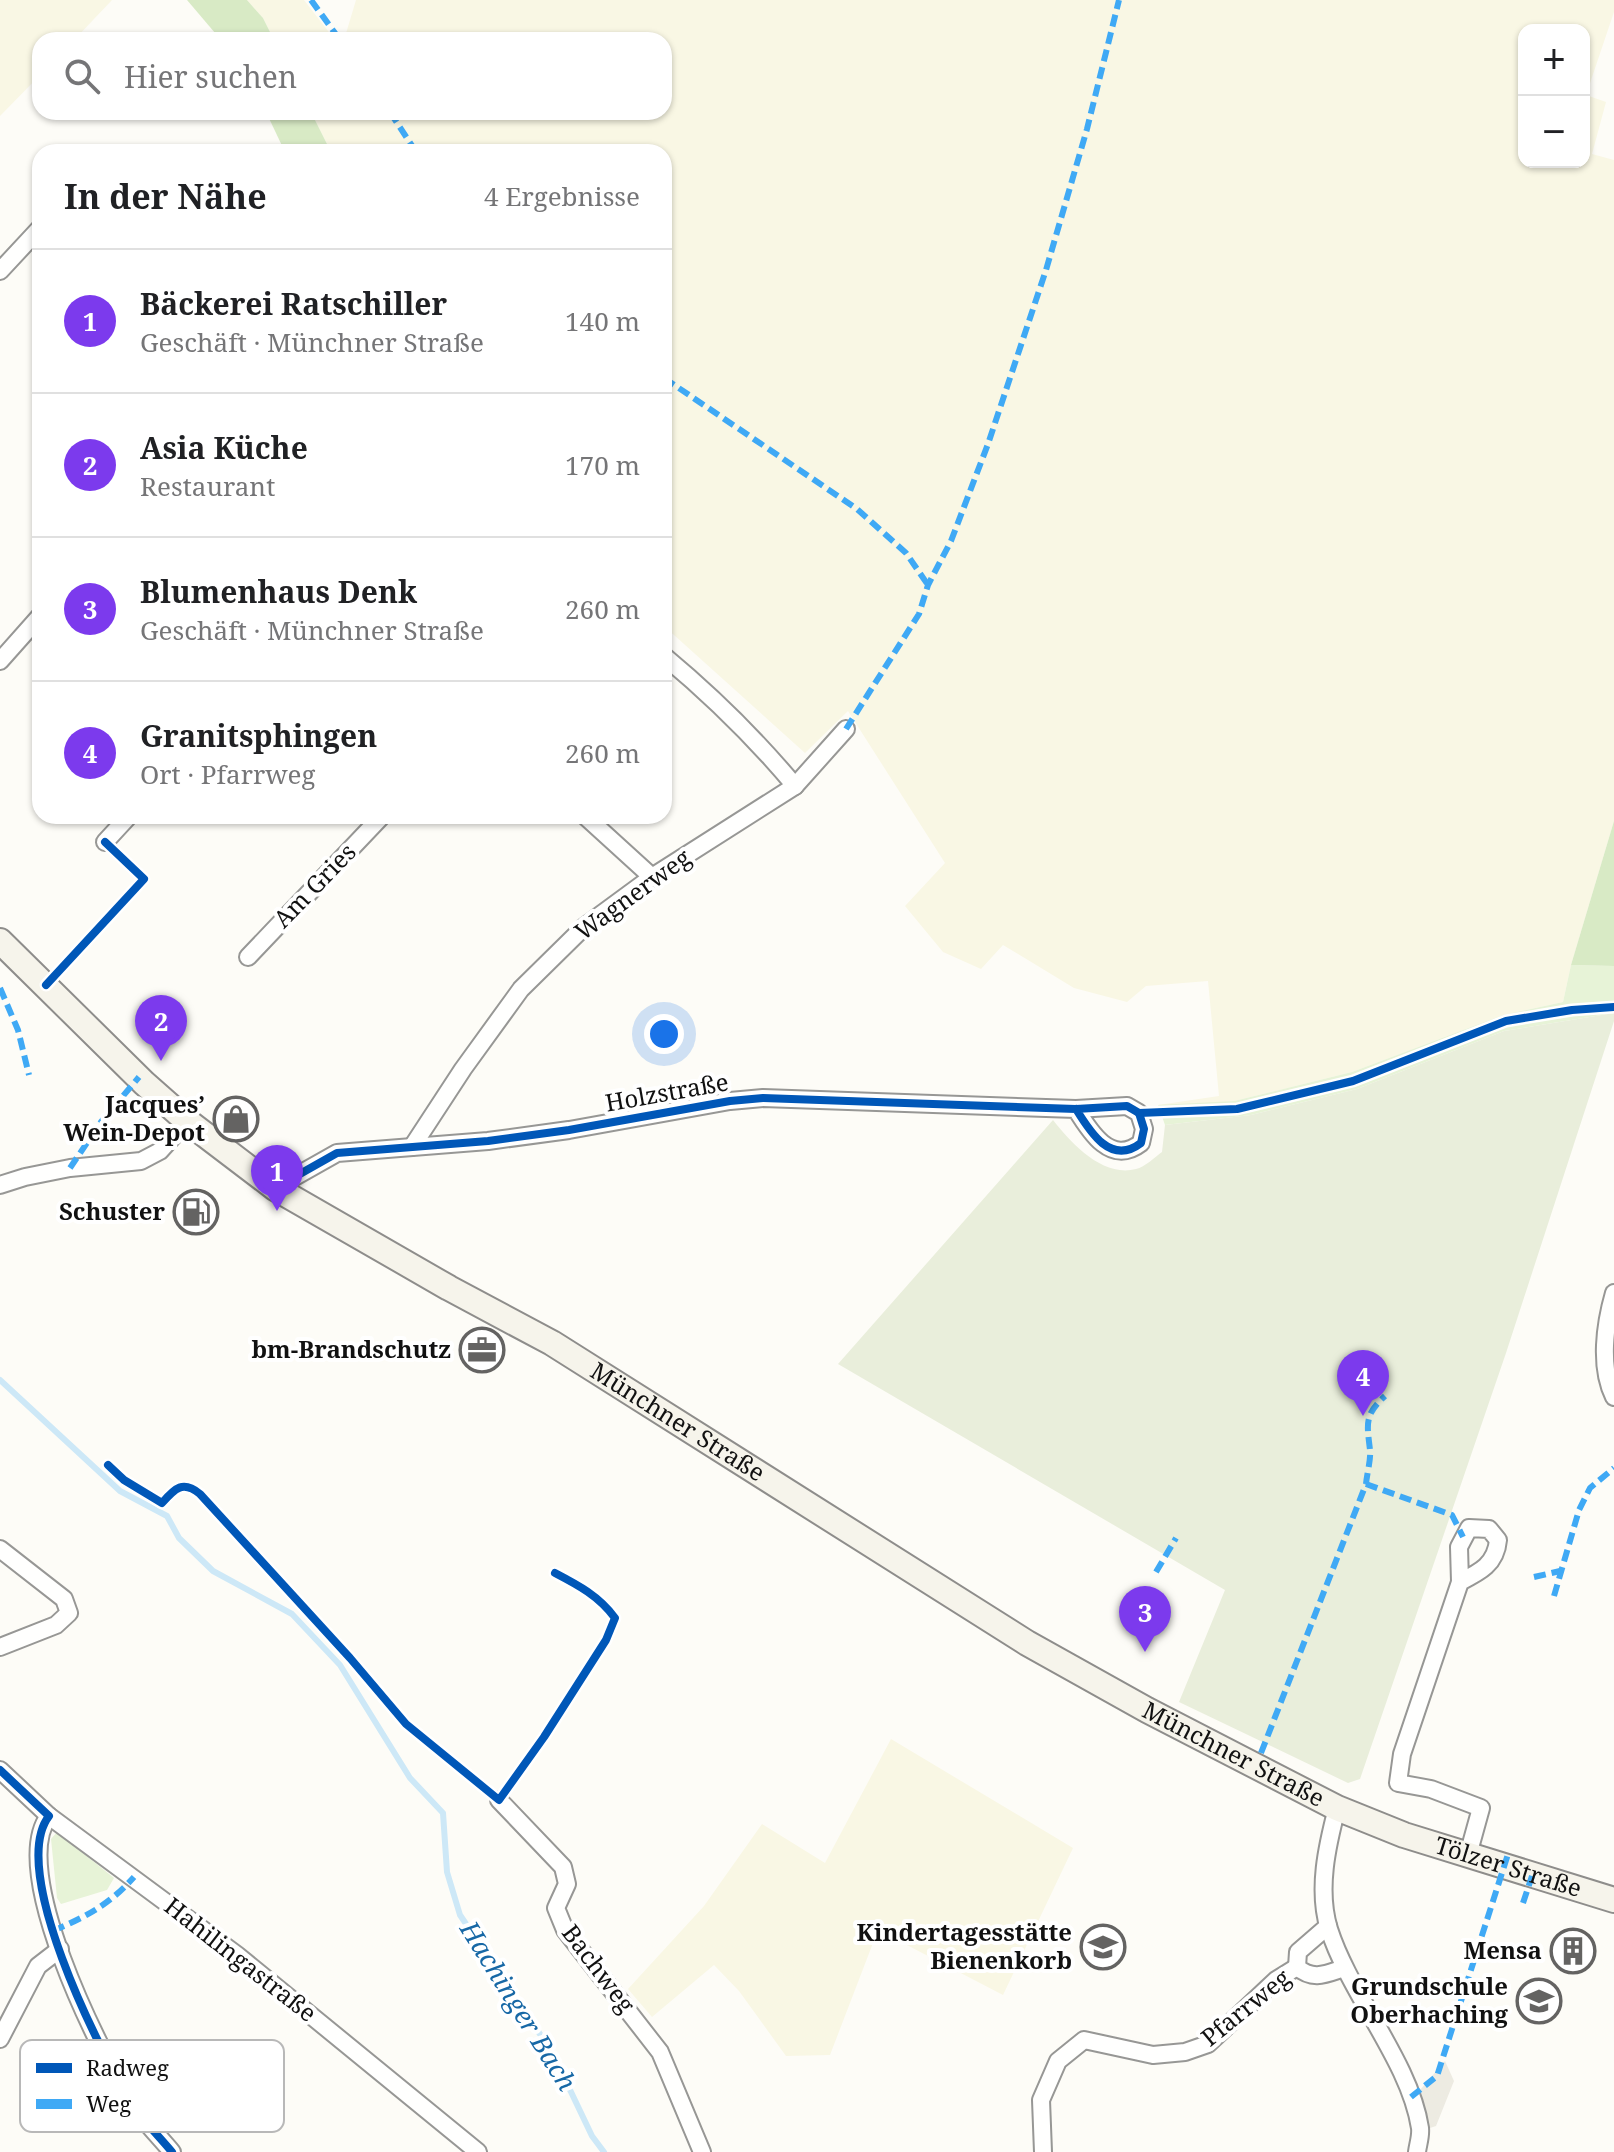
<!DOCTYPE html>
<html lang="de">
<head>
<meta charset="utf-8">
<style>
	:root { --surface:#fff; --page:#f6f6f6; --text:#202124; --muted:#757577; --line:#e0e0e0; --accent:#7c3aed }
	body { margin:0; font-family:"Noto Serif",serif; background:var(--page); color:var(--text) }
	.controls { position:absolute; right:24px; top:24px; display:grid; overflow:hidden; border-radius:16px; box-shadow:0 2px 6px #0004 }
	.controls button { width:72px; height:72px; display:grid; place-items:center; padding:0; border:0; border-bottom:2px solid var(--line); background:var(--surface); color:var(--text); font:40px sans-serif }
	.you { position:absolute; left:664px; top:1034px; width:28px; height:28px; margin:-20px; border:6px solid #fff; border-radius:50%; background:#1a73e8; box-shadow:0 0 0 12px #1a73e833 }
	.badge { display:grid; place-items:center; width:52px; height:52px; border-radius:50%; background:var(--accent); color:#fff; font-size:26px; font-weight:700 }
	.pin { position:absolute; translate:-50% -66px; filter:drop-shadow(0 2px 4px #0008) }
	.pin::after { content:''; position:absolute; top:42px; width:28px; height:24px; background:inherit; clip-path:polygon(0 0,100% 0,50% 100%) }
	.list { margin:0; padding:0; list-style:none }
	h2 { display:flex; justify-content:space-between; align-items:center; height:104px; margin:0; padding:0 32px; font-size:34px }
	h2 small { font-size:26px; font-weight:400; color:var(--muted) }
	.list li { display:grid; grid-template-columns:52px 1fr auto; gap:24px; align-items:center; box-sizing:border-box; height:144px; padding:0 32px; border-top:2px solid var(--line) }
	.list b { display:block; font-size:30px; white-space:nowrap }
	.list p { margin:0; font-size:26px; white-space:nowrap; color:var(--muted) }
	.list em { font-size:26px; font-style:normal; color:var(--muted) }
	.icon { flex:none; width:44px; height:44px; fill:none; stroke:currentColor; stroke-width:2; stroke-linecap:round; stroke-linejoin:round }
	.map { position:relative; flex:none; width:1614px; height:2152px; overflow:hidden }
	.search { position:absolute; background:var(--surface); box-shadow:0 2px 6px #0004; left:32px; top:32px; width:640px; height:88px; display:flex; align-items:center; gap:20px; box-sizing:border-box; padding:0 28px; border-radius:24px; color:var(--muted); font-size:30px }
	.panel { position:absolute; background:var(--surface); box-shadow:0 2px 6px #0004; left:32px; top:144px; width:640px; height:680px; border-radius:24px }
	.map>svg:first-child { display:block }
</style>
</head>
<body>
<div class="map">
<svg width="1614" height="2152" viewBox="0 0 1614 2152">
	<rect width="100%" height="100%" fill="#fdfcf7"/>
	<g fill="#f9f7e4" fill-rule="evenodd">
		<polygon points="0,0 112,0 74,40 40,40 40,75 0,116"/>
		<polygon points="247,0 304,0 335,40 274,40 263,18"/>
		<path d="M356,0H1614V12L1586,95L1606,102L1592,154L1614,160V821L1571,965L1563,1002L1503,1015L1352,1072L1234,1101L1200,1105H1158L1219,1096L1208,981L1146,986L1127,1002L1074,988L1003,945L981,969L943,952L905,906L945,863L848,711L805,753L664,626V152H331L311,112H664V40H344ZM1524,30H1584V162H1524Z"/>
		<polygon points="891,1739 1073,1848 1003,1995 878,1930 830,2055 786,2056 739,1991 714,1965 652,2017 628,1989 704,1906 762,1824 825,1863"/>
	</g>
	<g fill="#e7f3d7">
		<polygon points="1571,965 1614,966 1614,1013 1504,1031 1357,1089 1251,1115 1165,1125 1158,1105 1234,1101 1352,1072 1503,1015 1563,1002"/>
		<polygon points="57,1832 114,1878 107,1890 61,1904 57,1898 51,1839"/>
	</g>
	<g fill="#d8eac5">
		<polygon points="187,0 247,0 263,18 274,40 221,40"/>
		<polygon points="266,112 311,112 331,152 285,152"/>
		<polygon points="1614,821 1614,966 1571,965"/>
	</g>
	<path fill="#e9eedb" d="M1614,1013V1021L1506,1353L1360,1779L1348,1783L1179,1702L1225,1590L838,1364L1053,1120C1071,1143 1103,1178 1136,1169C1145,1167 1155,1157 1162,1152L1165,1125L1251,1115L1357,1089L1504,1031Z"/>
	<polygon fill="#edebe2" points="1445,2061 1454,2081 1436,2126 1421,2131 1420,2090"/>
	<g fill="none" stroke-linecap="round" stroke-linejoin="round">
		<polyline stroke="#cde8f7" stroke-width="6" points="0,1380 120,1491 167,1516 179,1538 213,1571 292,1614 340,1665 410,1778 443,1813 447,1872 460,1915 552,2052 592,2136 604,2152"/>
		<g stroke="#979795" stroke-width="20">
			<g id="minor">
				<polyline points="0,271 40,228"/>
				<path d="M664,656C712,696 755,738 795,786"/>
				<polyline points="0,661 40,616"/>
				<polyline points="585,816 652,877"/>
				<polyline points="105,842 129,816"/>
				<polyline points="248,957 382,816"/>
				<polyline points="412,1147 463,1069 521,989 584,927 652,877 795,786 846,729"/>
				<polyline points="0,1185 25,1177 70,1168 141,1161 160,1151 187,1121"/>
				<path d="M275,1188L337,1153L488,1141L569,1130L730,1101L763,1098L1076,1109L1127,1106L1139,1113L1144,1129L1141,1143C1111,1166 1090,1132 1076,1109"/>
				<path d="M1614,1293C1605,1324 1599,1367 1614,1397"/>
				<polyline points="0,1549 64,1599 69,1613 56,1625 0,1647"/>
				<path d="M1460,1582C1480,1572 1496,1564 1498,1540L1489,1529L1469,1528L1459,1547L1460,1582L1402,1754L1398,1783L1431,1789L1481,1808L1468,1855"/>
				<polyline points="0,1770 49,1816 237,1955 478,2152"/>
				<polyline points="499,1800 563,1867 567,1884 556,1908 565,1930 660,2052 702,2152"/>
				<path d="M1337,1808C1327,1846 1317,1890 1329,1929C1350,1995 1410,2062 1420,2128C1421,2136 1418,2144 1417,2152"/>
				<path d="M49,1816C8,1869 98,2048 130,2100C141,2119 158,2135 172,2152"/>
				<path d="M1328,1926L1298,1952L1297,1967C1313,1981 1326,1974 1344,1968"/>
				<polyline points="0,2039 38,1966 60,1949"/>
				<polyline points="1043,2152 1041,2100 1058,2061 1084,2040 1153,2055 1185,2052 1208,2044 1276,1980 1297,1967"/>
			</g>
		</g>
		<g stroke="#8e8d8b" stroke-width="28">
			<g id="secondary">
				<path id="s1" d="M0,941L144,1083L187,1121L275,1188L449,1288L552,1343L1027,1643L1147,1710L1337,1808L1404,1835L1614,1900"/>
			</g>
		</g>
		<use href="#minor" stroke="#fffffe" stroke-width="16"/>
		<use href="#secondary" stroke="#f6f4eb" stroke-width="24"/>
		<g stroke="#3fa9f5" stroke-width="6" stroke-dasharray="12 6" stroke-linecap="butt">
			<polyline points="311,0 340,40"/>
			<polyline points="390,112 416,152"/>
			<polyline points="664,378 857,509 906,553 928,585"/>
			<polyline points="846,729 919,614 928,585 951,541 988,444 1046,270 1087,129 1119,0"/>
			<polyline points="0,988 18,1030 29,1075"/>
			<polyline points="70,1168 101,1122 139,1077"/>
			<polyline points="1366,1484 1452,1515 1463,1537"/>
			<polyline points="1156,1572 1176,1538"/>
			<polyline points="1534,1577 1560,1571"/>
			<polyline points="1554,1596 1579,1510 1590,1488 1614,1468"/>
			<path d="M1261,1753L1366,1484C1367,1473 1371,1460 1370,1450C1367,1424 1364,1415 1385,1396"/>
			<polyline points="1523,1903 1532,1876"/>
			<path d="M53,1931C87,1916 109,1905 134,1877"/>
			<polyline points="1411,2097 1437,2076 1509,1851"/>
		</g>
		<g stroke="#fff" stroke-width="13">
			<g id="cycleway">
				<polyline points="46,985 144,879 105,842"/>
				<polyline points="1139,1113 1237,1109 1353,1081 1506,1021 1572,1010 1614,1007"/>
				<path d="M275,1188L337,1153L488,1141L569,1130L730,1101L763,1098L1076,1109L1127,1106L1139,1113L1144,1129L1141,1143C1111,1166 1090,1132 1076,1109"/>
				<path d="M108,1465L124,1480L162,1503C175,1488 183,1480 200,1494L350,1658L406,1724L499,1800L544,1737L606,1640L615,1618C599,1596 578,1585 555,1573"/>
				<path d="M0,1770L49,1816C8,1869 98,2048 130,2100C141,2119 158,2135 172,2152"/>
			</g>
		</g>
		<use href="#cycleway" stroke="#0057b8" stroke-width="8"/>
	</g>
	<defs>
		<g id="shop-ring" transform="scale(2.3)"><circle r="9.5" fill="#fff" stroke="#646362" stroke-width="1.5"/><path d="M-5-2.5h2.3a2.7 3.5 0 0 1 5.4 0H5L5.5 6h-11ZM-1.5-2.5h3a1.5 2.3 0 0 0-3 0Z" fill="#646362"/></g>
		<g id="fuel-ring" transform="scale(2.3)"><circle r="9.5" fill="#fff" stroke="#646362" stroke-width="1.5"/><path d="M-5.5-6h7V0h2V4h1.3V-2.5L3-4.5l.8-.8L6-3V5H2.5V1h-1V6h-7ZM-4.2-4.7v3.2H.2V-4.7Z" fill="#646362"/></g>
		<g id="office-ring" transform="scale(2.3)"><circle r="9.5" fill="#fff" stroke="#646362" stroke-width="1.5"/><path d="M-6-3h4V-5.5h4V-3h4V5H-6ZM-1-4.5V-3h2v-1.5ZM-6 0V1H6V0Z" fill="#646362"/></g>
		<g id="school-ring" transform="scale(2.3)"><circle r="9.5" fill="#fff" stroke="#646362" stroke-width="1.5"/><path d="M0-5L7-2L0 1L-7-2ZM-4 1L0 2.5L4 1V4Q0 6-4 4Z" fill="#646362"/></g>
		<g id="building-ring" transform="scale(2.3)"><circle r="9.5" fill="#fff" stroke="#646362" stroke-width="1.5"/><path d="M-4-6H4V6H1V3H-1V6H-4ZM-2.5-4.3h1.7v1.8h-1.7ZM.8-4.3h1.7v1.8H.8ZM-2.5-1h1.7V.8h-1.7ZM.8-1h1.7V.8H.8Z" fill="#646362"/></g>
	</defs>
	<g fill-rule="evenodd">
		<use href="#shop-ring" x="236" y="1119"/>
		<use href="#fuel-ring" x="196" y="1212"/>
		<use href="#office-ring" x="482" y="1350"/>
		<use href="#school-ring" x="1103" y="1947"/>
		<use href="#building-ring" x="1573" y="1951"/>
		<use href="#school-ring" x="1539" y="2001"/>
	</g>
	<g text-anchor="middle" stroke-width="8" stroke-linejoin="round" paint-order="stroke">
		<g font-size="24" fill="#111" stroke="#fff">
			<text transform="translate(315 886) rotate(-46)" y="8">Am Gries</text>
			<text transform="translate(633 895) rotate(-36)" y="8">Wagnerweg</text>
			<text transform="translate(667 1093) rotate(-10)" y="8">Holzstraße</text>
			<text dy="8" stroke="none"><textPath href="#s1" startOffset="836">Münchner Straße</textPath></text>
			<text dy="8" stroke="none"><textPath href="#s1" startOffset="1484">Münchner Straße</textPath></text>
			<text dy="8" stroke="none"><textPath href="#s1" startOffset="1782">Tölzer Straße</textPath></text>
			<text transform="translate(240 1960) rotate(38)" y="8">Hahilingastraße</text>
			<text transform="translate(598 1969) rotate(53)" y="8">Bachweg</text>
			<text transform="translate(1246 2008) rotate(-39)" y="8">Pfarrweg</text>
		</g>
		<g font-size="24" font-weight="bold" fill="#111" stroke="#fff" text-anchor="end">
			<text x="205" y="1113">Jacques’<tspan x="205" dy="28">Wein-Depot</tspan></text>
			<text x="165" y="1220">Schuster</text>
			<text x="451" y="1358">bm-Brandschutz</text>
			<text x="1072" y="1941">Kindertagesstätte<tspan x="1072" dy="28">Bienenkorb</tspan></text>
			<text x="1542" y="1959">Mensa</text>
			<text x="1508" y="1995">Grundschule<tspan x="1508" dy="28">Oberhaching</tspan></text>
		</g>
		<g font-size="26" font-style="italic" fill="#1768a6" stroke="#fff">
			<text transform="translate(518 2006) rotate(58)" y="9">Hachinger Bach</text>
		</g>
	</g>
	<rect x="20" y="2040" width="264" height="92" rx="12" fill="#fff" stroke="#b8b8b8" stroke-width="2"/>
	<rect x="36" y="2063" width="36" height="10" fill="#0057b8"/>
	<rect x="36" y="2099" width="36" height="10" fill="#3fa9f5"/>
	<g font-size="22" fill="#111">
		<text x="86" y="2076">Radweg</text>
		<text x="86" y="2112">Weg</text>
	</g>
</svg>
<div class="controls">
<button>+</button>
<button>−</button>
</div>
<div class="you"></div>
<div class="pin badge" style="left:277px;top:1211px">1</div>
<div class="pin badge" style="left:161px;top:1061px">2</div>
<div class="pin badge" style="left:1145px;top:1652px">3</div>
<div class="pin badge" style="left:1363px;top:1416px">4</div>
<div class="search"><svg class="icon" aria-label="search" viewBox="0 0 24 24"><circle cx="10" cy="10" r="6"/><path d="M15 15l6 6"/></svg>Hier suchen</div>
<section class="panel">
<h2>In der Nähe<small>4 Ergebnisse</small></h2>
<ul class="list">
<li><span class="badge">1</span><div><b>Bäckerei Ratschiller</b><p>Geschäft · Münchner Straße</p></div><em>140 m</em></li>
<li><span class="badge">2</span><div><b>Asia Küche</b><p>Restaurant</p></div><em>170 m</em></li>
<li><span class="badge">3</span><div><b>Blumenhaus Denk</b><p>Geschäft · Münchner Straße</p></div><em>260 m</em></li>
<li><span class="badge">4</span><div><b>Granitsphingen</b><p>Ort · Pfarrweg</p></div><em>260 m</em></li>
</ul>
</section>
</div>
</body>
</html>
